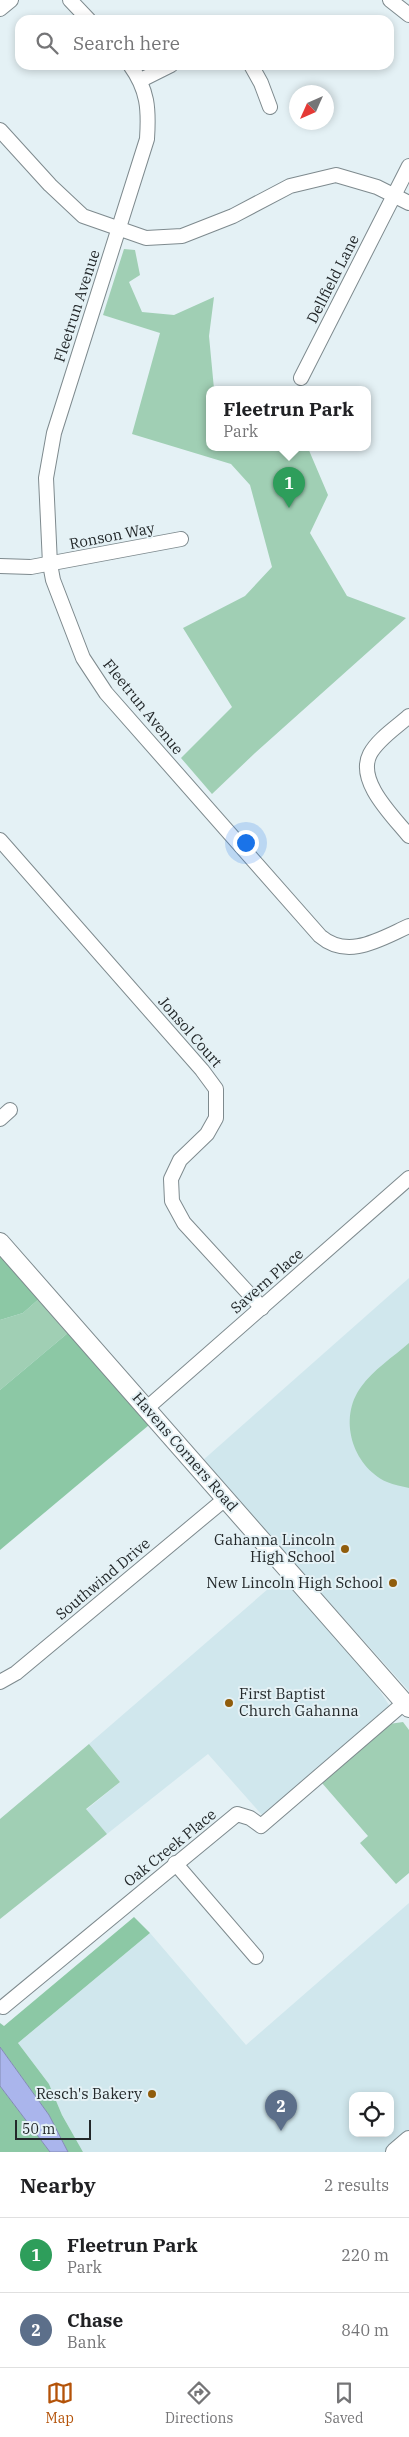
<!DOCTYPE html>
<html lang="en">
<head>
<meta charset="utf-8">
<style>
	:root { --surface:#fff; --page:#f6f6f6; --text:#202124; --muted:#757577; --line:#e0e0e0; --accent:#b45309 }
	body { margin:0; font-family:"IBM Plex Serif",serif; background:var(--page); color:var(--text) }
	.controls { position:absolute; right:15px; bottom:15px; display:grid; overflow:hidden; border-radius:10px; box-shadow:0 2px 8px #0003 }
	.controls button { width:45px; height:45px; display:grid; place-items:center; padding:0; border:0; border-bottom:1px solid var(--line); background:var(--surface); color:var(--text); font:25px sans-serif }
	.compass { position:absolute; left:289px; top:85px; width:45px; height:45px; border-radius:50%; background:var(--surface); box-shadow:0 2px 8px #0003; rotate:225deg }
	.scale { position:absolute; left:15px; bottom:12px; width:76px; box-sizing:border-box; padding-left:5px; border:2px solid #23282a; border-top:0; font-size:14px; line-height:18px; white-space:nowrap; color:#23282a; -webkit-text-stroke:4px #e4f1f5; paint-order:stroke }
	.you { position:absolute; left:245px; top:842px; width:18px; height:18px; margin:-12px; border:4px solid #fff; border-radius:50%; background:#1a73e8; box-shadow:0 0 0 8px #1a73e833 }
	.badge { display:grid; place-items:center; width:32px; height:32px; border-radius:50%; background:var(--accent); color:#fff; font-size:16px; font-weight:700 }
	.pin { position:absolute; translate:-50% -41px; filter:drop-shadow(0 1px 2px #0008) }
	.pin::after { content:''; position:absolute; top:26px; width:18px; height:15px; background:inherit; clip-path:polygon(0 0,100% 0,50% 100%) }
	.popup { position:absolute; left:206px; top:386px; width:165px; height:65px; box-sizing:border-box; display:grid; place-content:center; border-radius:10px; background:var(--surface); filter:drop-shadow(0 1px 4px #0005); font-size:16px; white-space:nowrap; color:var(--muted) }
	.popup b { font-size:19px; color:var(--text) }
	.popup::after { content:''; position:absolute; left:50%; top:100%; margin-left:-10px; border:10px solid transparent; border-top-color:var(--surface) }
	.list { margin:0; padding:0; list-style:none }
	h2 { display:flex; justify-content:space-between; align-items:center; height:65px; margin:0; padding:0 20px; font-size:21px }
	h2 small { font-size:16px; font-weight:400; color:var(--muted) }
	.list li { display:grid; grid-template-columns:32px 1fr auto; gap:15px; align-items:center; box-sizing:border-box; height:75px; padding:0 20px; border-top:1px solid var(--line) }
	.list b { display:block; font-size:19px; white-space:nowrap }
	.list p { margin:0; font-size:16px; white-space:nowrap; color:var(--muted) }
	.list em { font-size:16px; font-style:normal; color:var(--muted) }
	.icon { flex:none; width:28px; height:28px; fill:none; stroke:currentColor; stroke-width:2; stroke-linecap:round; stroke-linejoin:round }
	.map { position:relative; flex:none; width:409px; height:2152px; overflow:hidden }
	.search { position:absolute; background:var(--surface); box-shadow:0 2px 8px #0003; left:15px; right:15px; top:15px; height:55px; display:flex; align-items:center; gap:12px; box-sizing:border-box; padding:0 18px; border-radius:15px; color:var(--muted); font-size:19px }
	.sheet { height:215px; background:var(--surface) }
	nav { display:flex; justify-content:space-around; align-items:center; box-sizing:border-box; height:70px; border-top:1px solid var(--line); background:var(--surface); font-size:14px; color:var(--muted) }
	nav a { display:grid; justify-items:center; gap:2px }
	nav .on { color:var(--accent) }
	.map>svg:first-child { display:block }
</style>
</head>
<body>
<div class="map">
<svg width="409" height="2152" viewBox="0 0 409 2152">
	<rect width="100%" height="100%" fill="#e4f1f5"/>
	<g fill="#d0e7ed" fill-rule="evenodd">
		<polygon points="409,1278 409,1691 202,1461"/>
		<polygon points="283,1576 363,1665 389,1705 384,1715 262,1815 208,1754 107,1834 86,1810 120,1782 89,1744"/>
		<path d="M409,1903V2152H83L62,2115L49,2084L18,2043L150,1933L246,2045ZM353,2096H390V2133H353Z"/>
	</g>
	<g fill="#a0cfb4">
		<polygon points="124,249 135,250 140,275 129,282 142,312 174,315 214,297 209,336 214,389 210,389 210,447 308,448 328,495 310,533 347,596 406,618 255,753 212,794 181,758 232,707 183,628 245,596 272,567 250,485 231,464 132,434 160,333 103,315"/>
		<polygon points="40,1298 69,1332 0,1390 0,1320 23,1313"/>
		<path d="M409,1343V1488C402,1486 394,1485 387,1482C352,1466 338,1418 361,1387C373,1370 393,1357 409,1343Z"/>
		<polygon points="403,1722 409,1730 409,1873 396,1884 360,1843 368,1836 322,1783 389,1724"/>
		<polygon points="89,1744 120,1782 86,1809 107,1834 0,1919 0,1819"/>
	</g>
	<g fill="#8cc8a5">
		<polygon points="0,1254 40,1298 23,1313 0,1320"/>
		<polygon points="69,1332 149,1425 0,1550 0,1390"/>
		<polygon points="134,1917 150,1933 18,2043 49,2084 62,2115 83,2152 68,2152 49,2115 0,2047 0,2023 4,2026"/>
		<polygon points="0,2086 50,2152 0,2152"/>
	</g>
	<polygon fill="#aab5ec" stroke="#828bb2" points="0,2047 49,2115 68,2152 50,2152 0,2086"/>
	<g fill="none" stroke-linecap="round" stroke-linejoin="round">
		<g stroke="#7e8a8e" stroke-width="16">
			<g id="minor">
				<polyline points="70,0 89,20"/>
				<polyline points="390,0 409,15"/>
				<polyline points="0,9 11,0"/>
				<path d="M130,65C148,90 149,109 147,139L54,433L46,478L50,564L53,580L83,658L106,693L320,936C348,960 380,939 409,926"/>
				<polyline points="251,65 261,83 270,107"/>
				<polyline points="141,80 171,65"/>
				<polyline points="0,130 50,185 83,216 146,238 182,236 233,216 290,186 336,175 377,187 409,203"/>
				<polyline points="301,378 409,166"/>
				<polyline points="0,566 31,567 181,539"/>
				<path d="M409,716C397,727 378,739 370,754C356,781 393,816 409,836"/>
				<polyline points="0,840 202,1070 216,1089 216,1118 207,1134 180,1160 171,1179 172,1201 184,1223 262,1308"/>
				<polyline points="0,1119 10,1110"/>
				<polyline points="147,1408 409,1178"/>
				<polyline points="0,1682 16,1673 225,1499"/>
				<polyline points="175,1863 256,1957"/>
				<polyline points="3,2007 237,1814 250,1818 261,1826 404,1703"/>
			</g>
		</g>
		<g stroke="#7e8a8e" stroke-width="20">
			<g id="major">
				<polyline points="0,1242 409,1708"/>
				<polyline points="395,2152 409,2140"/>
			</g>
		</g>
		<use href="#minor" stroke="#fff" stroke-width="14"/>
		<use href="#major" stroke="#fff" stroke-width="18"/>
	</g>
	<g fill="#905d0c" stroke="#e4f1f5" stroke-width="2">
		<circle cx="345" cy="1549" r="5"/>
		<circle cx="393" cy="1583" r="5"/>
		<circle cx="229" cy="1703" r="5"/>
		<circle cx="152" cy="2094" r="5"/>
	</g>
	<g text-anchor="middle" stroke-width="4" stroke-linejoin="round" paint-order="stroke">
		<g font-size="15" fill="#23282a" stroke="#e4f1f5">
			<text transform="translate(333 279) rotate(-63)" y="5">Dellfield Lane</text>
			<text transform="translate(77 306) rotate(-72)" y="5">Fleetrun Avenue</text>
			<text transform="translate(112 536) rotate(-11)" y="5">Ronson Way</text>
			<text transform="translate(143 707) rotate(51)" y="5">Fleetrun Avenue</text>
			<text transform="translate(190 1032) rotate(49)" y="5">Jonsol Court</text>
			<text transform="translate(267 1281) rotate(-41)" y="5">Savern Place</text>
			<text transform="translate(185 1452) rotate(49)" y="5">Havens Corners Road</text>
			<text transform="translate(103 1579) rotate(-40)" y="5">Southwind Drive</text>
			<text transform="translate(170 1848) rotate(-39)" y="5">Oak Creek Place</text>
		</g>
		<g font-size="15" fill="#23282a" stroke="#e4f1f5" text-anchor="end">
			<text x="335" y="1545">Gahanna Lincoln<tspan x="335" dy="17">High School</tspan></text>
			<text x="383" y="1588">New Lincoln High School</text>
			<text x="239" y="1699" text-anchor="start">First Baptist<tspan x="239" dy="17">Church Gahanna</tspan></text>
			<text x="142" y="2099">Resch's Bakery</text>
		</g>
	</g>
</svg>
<div class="controls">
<button><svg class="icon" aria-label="locate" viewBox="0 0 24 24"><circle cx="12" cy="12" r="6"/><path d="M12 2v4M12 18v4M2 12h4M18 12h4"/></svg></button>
</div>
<svg class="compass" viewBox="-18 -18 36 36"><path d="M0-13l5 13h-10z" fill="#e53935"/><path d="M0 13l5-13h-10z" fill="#757577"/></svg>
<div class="scale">50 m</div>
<div class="you"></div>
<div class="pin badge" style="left:289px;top:508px;background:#2e9e5b">1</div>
<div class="popup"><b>Fleetrun Park</b>Park</div>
<div class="pin badge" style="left:281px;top:2131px;background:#5c6f8a">2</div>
<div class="search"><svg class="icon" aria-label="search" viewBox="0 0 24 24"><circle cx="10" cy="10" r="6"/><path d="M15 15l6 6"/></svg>Search here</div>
</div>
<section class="sheet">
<h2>Nearby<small>2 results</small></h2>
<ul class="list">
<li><span class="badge" style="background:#2e9e5b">1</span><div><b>Fleetrun Park</b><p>Park</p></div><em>220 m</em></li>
<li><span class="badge" style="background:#5c6f8a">2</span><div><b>Chase</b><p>Bank</p></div><em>840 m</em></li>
</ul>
</section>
<nav>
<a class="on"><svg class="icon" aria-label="map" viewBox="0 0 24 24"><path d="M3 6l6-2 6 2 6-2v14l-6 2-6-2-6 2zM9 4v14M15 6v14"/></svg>Map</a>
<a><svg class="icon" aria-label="directions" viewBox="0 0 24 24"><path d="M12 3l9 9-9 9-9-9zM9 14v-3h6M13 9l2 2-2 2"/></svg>Directions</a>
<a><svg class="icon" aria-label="saved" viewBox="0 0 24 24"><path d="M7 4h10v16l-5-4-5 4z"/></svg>Saved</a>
</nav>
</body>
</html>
